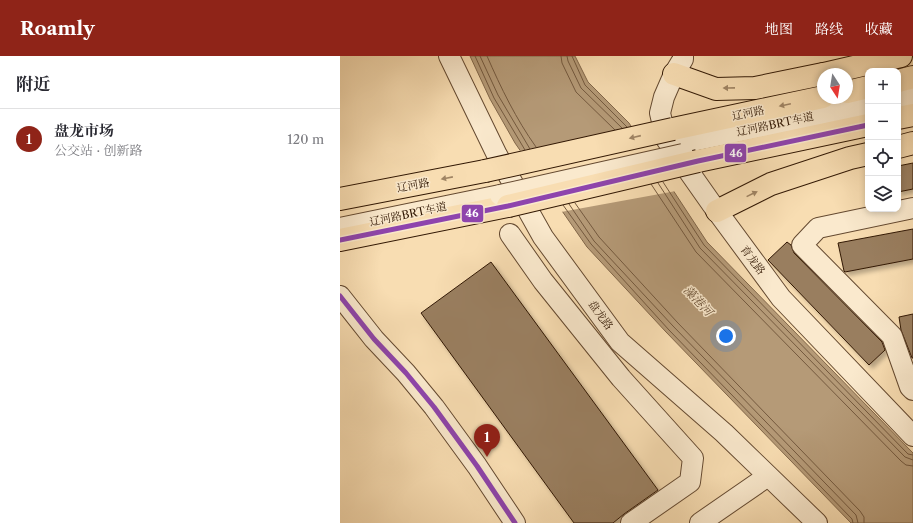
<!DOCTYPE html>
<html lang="zh">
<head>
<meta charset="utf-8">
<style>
	:root { --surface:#fff; --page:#f7f7f7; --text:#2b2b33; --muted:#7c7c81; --line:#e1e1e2; --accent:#8f2418 }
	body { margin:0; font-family:"Libre Caslon Text","Noto Serif SC",serif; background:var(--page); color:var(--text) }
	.controls { position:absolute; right:12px; top:12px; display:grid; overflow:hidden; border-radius:8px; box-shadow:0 2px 6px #0003 }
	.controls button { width:36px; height:36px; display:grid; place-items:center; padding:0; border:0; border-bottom:1px solid var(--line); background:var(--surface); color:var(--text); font:20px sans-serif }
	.compass { position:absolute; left:477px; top:12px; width:36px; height:36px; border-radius:50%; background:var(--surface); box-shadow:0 2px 6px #0003; rotate:168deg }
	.you { position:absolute; left:386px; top:280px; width:14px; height:14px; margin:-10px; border:3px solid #fff; border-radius:50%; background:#1a73e8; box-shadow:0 0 0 6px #1a73e833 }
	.badge { display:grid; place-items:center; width:26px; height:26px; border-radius:50%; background:var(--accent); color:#fff; font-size:13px; font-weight:700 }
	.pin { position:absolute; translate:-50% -33px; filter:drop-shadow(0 1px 2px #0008) }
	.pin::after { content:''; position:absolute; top:21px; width:14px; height:12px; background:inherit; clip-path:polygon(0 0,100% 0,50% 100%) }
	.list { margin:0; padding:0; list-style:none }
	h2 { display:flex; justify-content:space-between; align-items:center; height:52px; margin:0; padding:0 16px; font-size:17px }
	h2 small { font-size:13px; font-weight:400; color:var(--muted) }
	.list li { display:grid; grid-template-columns:26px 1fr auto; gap:12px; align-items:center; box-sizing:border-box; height:60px; padding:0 16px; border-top:1px solid var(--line) }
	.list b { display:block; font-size:15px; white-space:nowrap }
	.list p { margin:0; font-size:13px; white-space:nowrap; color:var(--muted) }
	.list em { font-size:13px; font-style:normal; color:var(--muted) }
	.icon { flex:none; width:22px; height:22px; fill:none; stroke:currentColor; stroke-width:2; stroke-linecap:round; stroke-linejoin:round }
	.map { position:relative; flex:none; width:573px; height:467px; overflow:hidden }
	header { display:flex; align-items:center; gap:24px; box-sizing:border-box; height:56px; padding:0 20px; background:var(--accent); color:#fff }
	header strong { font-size:19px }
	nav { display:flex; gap:22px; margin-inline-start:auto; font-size:14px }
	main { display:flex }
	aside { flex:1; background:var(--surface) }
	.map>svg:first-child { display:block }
</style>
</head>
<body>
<header>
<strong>Roamly</strong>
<nav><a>地图</a><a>路线</a><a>收藏</a></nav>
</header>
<main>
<aside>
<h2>附近<small></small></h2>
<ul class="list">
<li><span class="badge">1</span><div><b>盘龙市场</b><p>公交站 · 创新路</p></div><em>120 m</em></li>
</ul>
</aside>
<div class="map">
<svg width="573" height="467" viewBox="0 0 573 467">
	<defs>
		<filter id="shadow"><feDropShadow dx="3.5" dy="3.5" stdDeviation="2" flood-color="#0004"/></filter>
	</defs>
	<rect width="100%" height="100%" fill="#f8ddb2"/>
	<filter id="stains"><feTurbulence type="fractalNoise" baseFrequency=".005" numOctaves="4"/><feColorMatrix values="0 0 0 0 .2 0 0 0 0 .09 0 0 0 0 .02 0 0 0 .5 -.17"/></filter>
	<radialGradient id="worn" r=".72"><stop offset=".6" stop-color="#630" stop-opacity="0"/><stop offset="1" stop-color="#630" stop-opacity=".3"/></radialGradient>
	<polygon fill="#b59a77" stroke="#816649" points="130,0 235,0 248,26 289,67 367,186 573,397 573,467 511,467 326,276 247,191 175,87 150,43"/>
	<polygon fill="#f8ddb2" points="296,73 336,135 221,156 178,95"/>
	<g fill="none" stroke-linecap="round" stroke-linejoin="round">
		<g stroke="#74593e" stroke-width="1">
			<polyline points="135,0 154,42 185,94"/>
			<polyline points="140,0 158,39 190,93"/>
			<path d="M147,0C161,32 176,63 196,91"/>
			<polyline points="221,0 222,7 236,36 275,74"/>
			<polyline points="227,0 228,5 241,32 282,72"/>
			<polyline points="232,0 245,29 287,71"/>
			<polyline points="323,126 364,189 568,398 573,399"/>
			<polyline points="318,127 360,192 565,401 573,404"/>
			<polyline points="311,128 356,196 561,405 566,409 573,410"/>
			<polyline points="235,147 259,181 337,266 520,455 524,461 524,467"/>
			<polyline points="229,148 254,185 333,270 516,459 518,467"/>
			<polyline points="223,149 251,188 329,274 512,463 513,467"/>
		</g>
	</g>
	<g fill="#997e5e" stroke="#321804" filter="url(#shadow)">
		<polygon points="573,107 573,133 558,136 558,110"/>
		<polygon points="573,173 573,203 505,216 504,215 498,187"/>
		<polygon points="447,186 451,189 454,197 542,286 545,294 529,309 428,204"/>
		<polygon points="151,206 318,434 284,458 273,467 234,467 81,257"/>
		<polygon points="573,258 573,302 572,302 561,274 559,261"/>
	</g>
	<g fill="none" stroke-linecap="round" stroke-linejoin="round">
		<g stroke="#644930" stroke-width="22">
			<g id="minor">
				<polyline points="109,0 157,99 203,181 280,286 384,377 477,467"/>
				<polyline points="343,0 343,3 334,18 324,41 320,57 326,83 371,147 441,242 573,380"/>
				<polyline points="558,43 573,40"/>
				<polyline points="343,87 528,49"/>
				<polyline points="573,152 478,172 462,189 552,280 570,331 573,334"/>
				<polyline points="0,172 160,139"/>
				<polyline points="170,178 203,225 281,322 353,402 350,426 291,467"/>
				<polyline points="0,240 34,283 66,317 94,351 137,410 175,467"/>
				<polyline points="360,467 428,420"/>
			</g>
		</g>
		<g stroke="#321804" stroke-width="24">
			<g id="major">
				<polyline points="334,18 376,33 415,32 483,18"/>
				<polyline points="484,18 561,0"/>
				<polyline points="558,25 573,21"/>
				<polyline points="507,36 528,31"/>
				<polyline points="558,62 573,59"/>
				<polyline points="333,73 483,41"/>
				<polyline points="558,91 573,87"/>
				<polyline points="358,105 528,69"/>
				<polyline points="0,143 145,115"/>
				<polyline points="377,155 431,128 510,102 528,98"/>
				<polyline points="0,184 168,150"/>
			</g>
		</g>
		<use href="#minor" stroke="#fae9cd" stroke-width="20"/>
		<use href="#major" stroke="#f8ddb2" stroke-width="22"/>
		<g stroke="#644930" stroke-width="22" stroke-linecap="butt">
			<polyline id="minor-bridge" points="160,139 343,98"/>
		</g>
		<g stroke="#321804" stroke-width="24" stroke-linecap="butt">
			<g id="major-bridge">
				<polyline points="145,115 333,73"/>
				<polyline points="168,150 358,105"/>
			</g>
		</g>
		<use href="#minor-bridge" stroke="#fae9cd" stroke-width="20"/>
		<use href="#major-bridge" stroke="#f8ddb2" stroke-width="22"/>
		<g stroke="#fae9cd" stroke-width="8">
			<g id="bus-1">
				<polyline points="0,184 168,150 358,105 528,69"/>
				<polyline points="0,240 34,283 66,317 94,351 137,410 175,467"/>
			</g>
		</g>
		<use href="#bus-1" stroke="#8e44ad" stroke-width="5"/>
	</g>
	<defs><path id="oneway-solid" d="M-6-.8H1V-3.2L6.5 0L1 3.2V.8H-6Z"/></defs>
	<g fill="#9f8464">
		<use href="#oneway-solid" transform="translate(389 32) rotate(179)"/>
		<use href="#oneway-solid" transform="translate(445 49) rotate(168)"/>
		<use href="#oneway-solid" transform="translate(295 81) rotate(167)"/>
		<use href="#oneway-solid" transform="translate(107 122) rotate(169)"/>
		<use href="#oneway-solid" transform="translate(412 138) rotate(-26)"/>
	</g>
	<g text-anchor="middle" stroke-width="3" stroke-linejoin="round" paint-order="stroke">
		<g font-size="11" fill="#321804" stroke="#fae9cd">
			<text transform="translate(408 57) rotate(-12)" y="4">辽河路</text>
			<text transform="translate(435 68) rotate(-12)" y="4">辽河路BRT车道</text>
			<text transform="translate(73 129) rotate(-11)" y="4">辽河路</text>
			<text transform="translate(68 158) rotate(-12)" y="4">辽河路BRT车道</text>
			<text transform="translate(413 204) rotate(53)" y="4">育龙路</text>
			<text transform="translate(261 259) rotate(54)" y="4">盘龙路</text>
		</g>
		<g font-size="12" font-style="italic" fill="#664c32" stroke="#fae9cd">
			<text transform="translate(358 245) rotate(47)" y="4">藻港河</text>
		</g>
	</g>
	<g stroke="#fae9cd" stroke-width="1.5">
		<rect x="384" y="87" width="23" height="20" rx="4" fill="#8e44ad"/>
		<rect x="121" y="148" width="23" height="19" rx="4" fill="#8e44ad"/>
	</g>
	<g font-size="11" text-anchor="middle" font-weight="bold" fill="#fff">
		<text x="396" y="101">46</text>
		<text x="132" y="161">46</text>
	</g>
	<rect width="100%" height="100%" filter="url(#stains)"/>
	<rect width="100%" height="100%" fill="url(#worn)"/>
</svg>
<div class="controls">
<button>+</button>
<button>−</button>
<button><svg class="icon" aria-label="locate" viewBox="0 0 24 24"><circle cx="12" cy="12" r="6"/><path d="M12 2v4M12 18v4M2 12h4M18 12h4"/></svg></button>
<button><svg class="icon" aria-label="layers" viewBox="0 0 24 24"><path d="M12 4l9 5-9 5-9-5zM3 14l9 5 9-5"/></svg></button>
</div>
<svg class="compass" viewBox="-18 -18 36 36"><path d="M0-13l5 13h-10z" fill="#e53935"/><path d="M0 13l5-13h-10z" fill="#7c7c81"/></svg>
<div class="you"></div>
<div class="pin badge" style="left:147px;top:401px">1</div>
</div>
</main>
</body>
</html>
